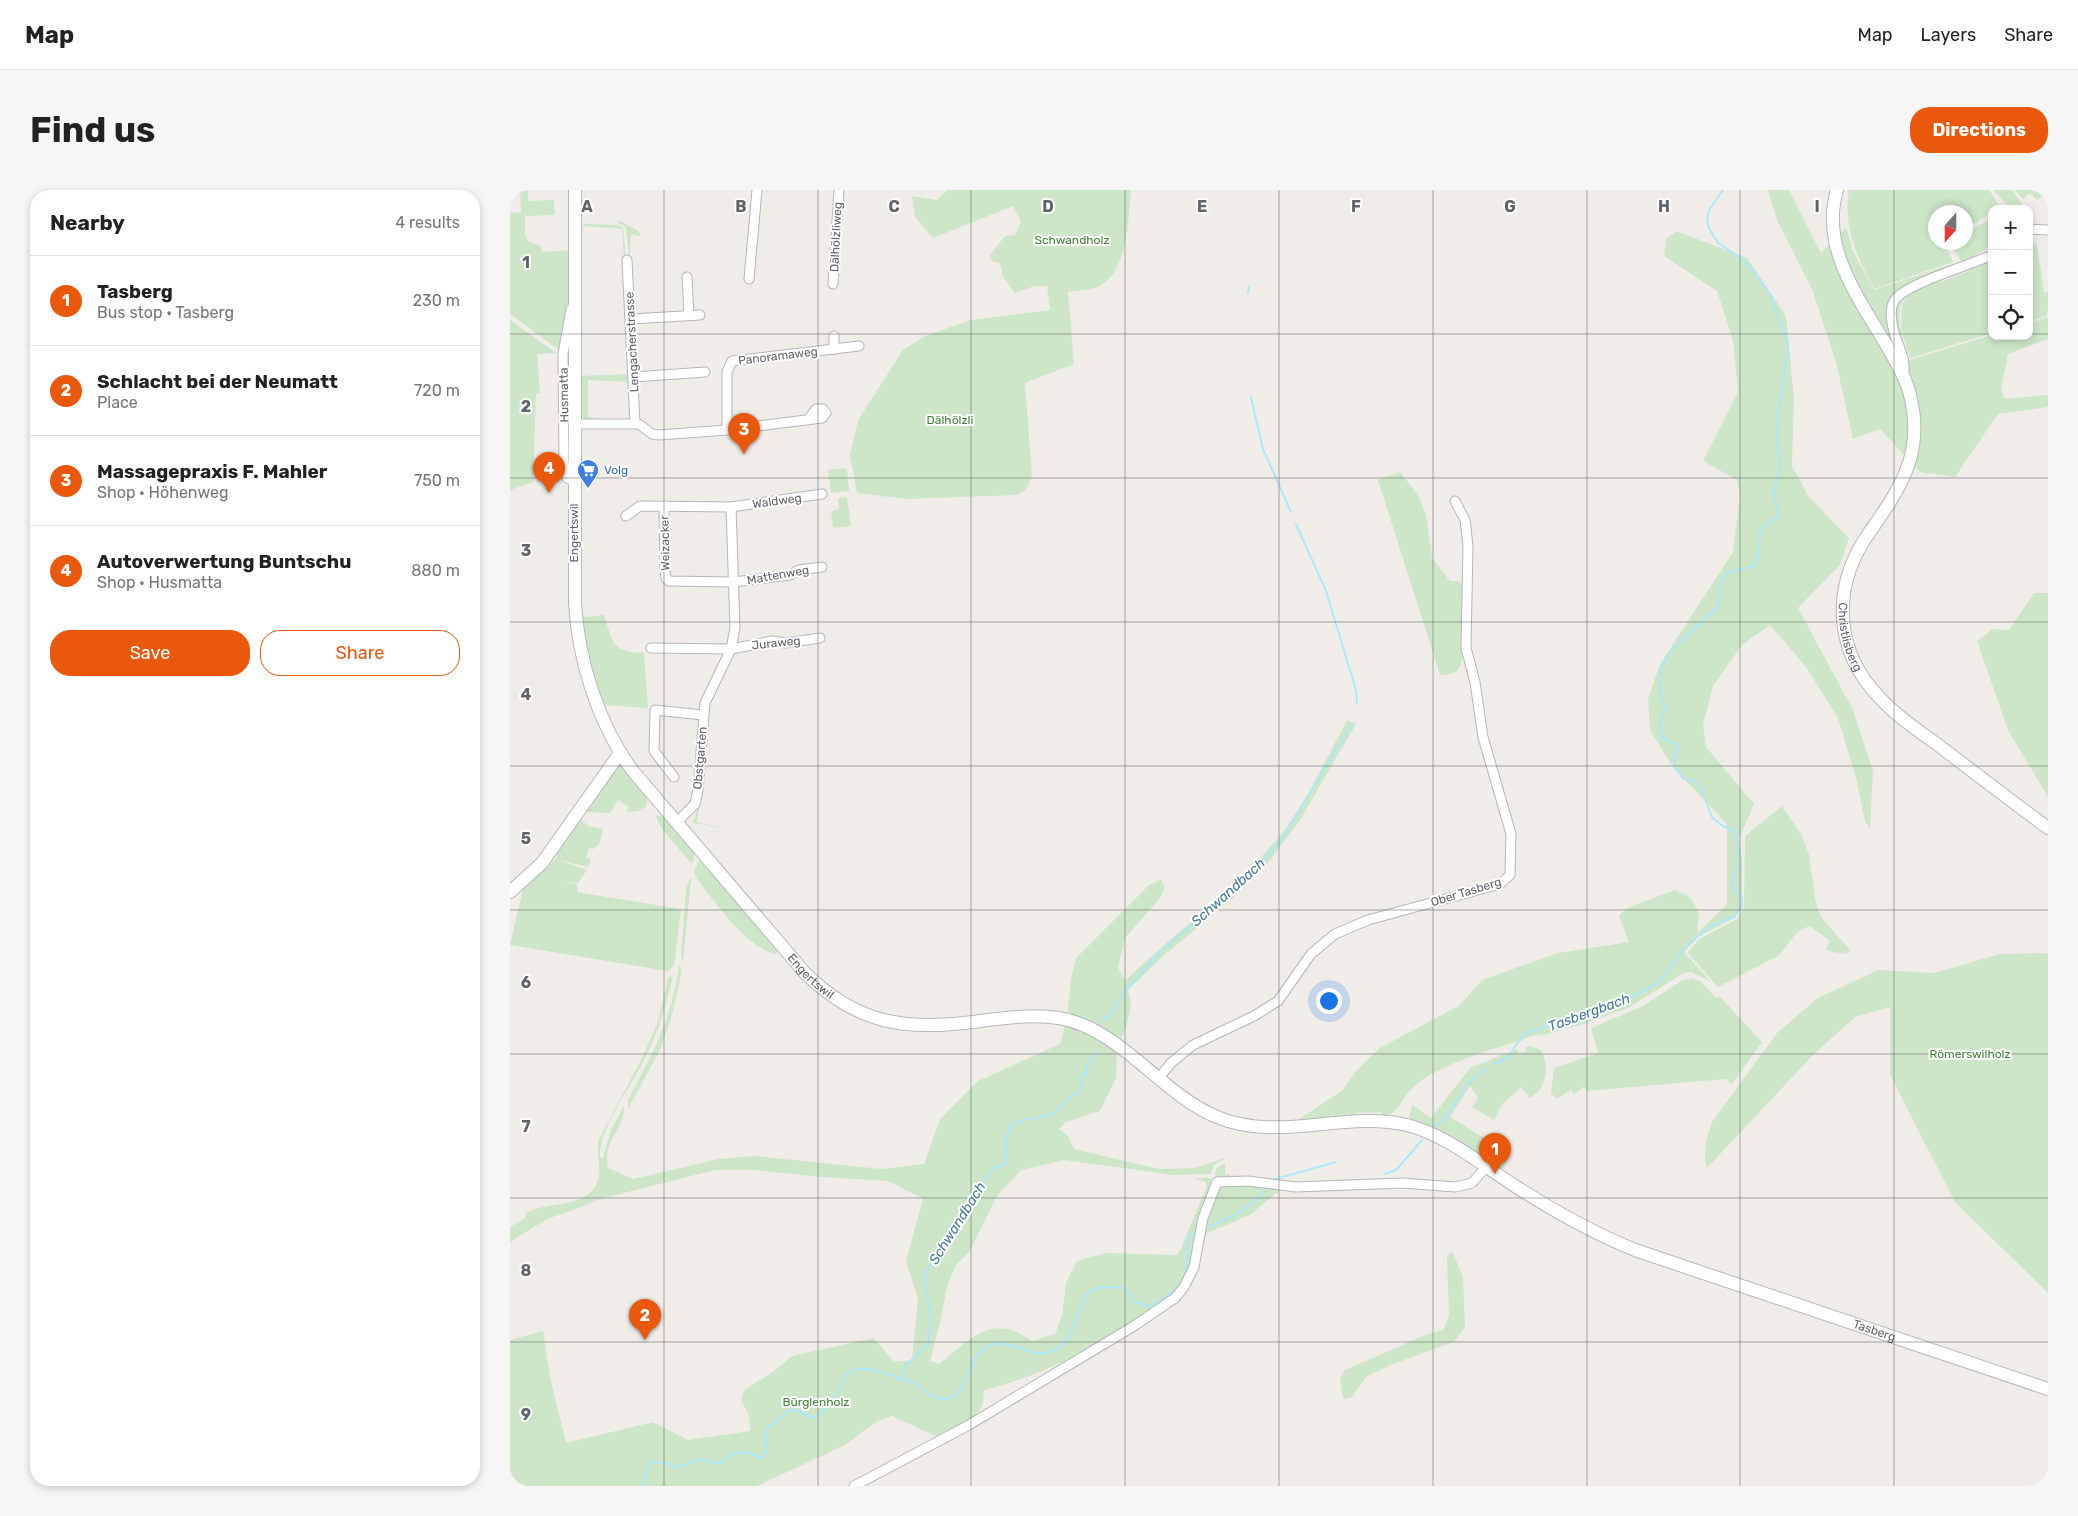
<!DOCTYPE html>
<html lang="en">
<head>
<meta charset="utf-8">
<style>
	:root { --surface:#fff; --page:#f6f6f6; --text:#222; --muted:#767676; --line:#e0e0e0; --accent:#ea580c }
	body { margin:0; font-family:Rubik,sans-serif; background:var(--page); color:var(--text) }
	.controls { position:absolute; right:15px; top:15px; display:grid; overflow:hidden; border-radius:10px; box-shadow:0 2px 8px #0003 }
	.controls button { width:45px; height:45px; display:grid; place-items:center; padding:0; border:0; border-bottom:1px solid var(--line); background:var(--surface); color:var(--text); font:25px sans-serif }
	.compass { position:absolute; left:1418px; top:15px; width:45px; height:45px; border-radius:50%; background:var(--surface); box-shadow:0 2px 8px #0003; rotate:201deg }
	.you { position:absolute; left:818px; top:810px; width:18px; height:18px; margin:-12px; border:4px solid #fff; border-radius:50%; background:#1a73e8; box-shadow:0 0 0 8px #1a73e833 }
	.badge { display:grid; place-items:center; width:32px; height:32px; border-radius:50%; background:var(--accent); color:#fff; font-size:16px; font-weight:700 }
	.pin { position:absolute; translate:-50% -41px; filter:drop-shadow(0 1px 2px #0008) }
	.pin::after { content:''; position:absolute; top:26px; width:18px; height:15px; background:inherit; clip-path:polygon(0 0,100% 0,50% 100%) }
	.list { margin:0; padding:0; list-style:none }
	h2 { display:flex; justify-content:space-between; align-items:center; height:65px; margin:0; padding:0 20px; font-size:21px }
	h2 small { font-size:16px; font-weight:400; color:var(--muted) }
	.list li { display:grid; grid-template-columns:32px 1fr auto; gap:15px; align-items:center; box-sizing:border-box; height:90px; padding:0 20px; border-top:1px solid var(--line) }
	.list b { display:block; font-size:19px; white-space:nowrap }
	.list p { margin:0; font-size:16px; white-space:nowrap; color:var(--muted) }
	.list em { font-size:16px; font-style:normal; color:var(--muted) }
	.actions { display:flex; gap:10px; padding:15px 20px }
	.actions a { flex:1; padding:11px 0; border:1px solid var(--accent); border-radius:20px; text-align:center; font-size:18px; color:var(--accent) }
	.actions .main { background:var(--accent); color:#fff }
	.icon { flex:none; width:28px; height:28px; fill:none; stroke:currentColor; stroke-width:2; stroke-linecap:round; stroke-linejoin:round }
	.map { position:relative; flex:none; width:1538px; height:1296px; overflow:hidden; border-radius:20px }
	header { display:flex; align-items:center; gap:30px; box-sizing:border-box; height:70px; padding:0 25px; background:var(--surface); border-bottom:1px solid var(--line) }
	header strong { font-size:24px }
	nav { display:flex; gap:28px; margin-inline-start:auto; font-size:18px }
	.intro { display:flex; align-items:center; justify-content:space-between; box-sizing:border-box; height:120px; padding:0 30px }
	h1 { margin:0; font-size:35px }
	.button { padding:12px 22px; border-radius:20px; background:var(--accent); color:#fff; font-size:18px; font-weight:700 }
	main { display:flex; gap:30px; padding:0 30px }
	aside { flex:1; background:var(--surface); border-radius:20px; box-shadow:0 2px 8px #0003 }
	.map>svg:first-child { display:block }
</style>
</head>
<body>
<header>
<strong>Map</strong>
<nav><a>Map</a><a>Layers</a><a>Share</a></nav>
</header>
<div class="intro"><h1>Find us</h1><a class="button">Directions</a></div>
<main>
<aside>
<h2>Nearby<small>4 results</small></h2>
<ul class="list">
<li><span class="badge">1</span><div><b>Tasberg</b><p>Bus stop · Tasberg</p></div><em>230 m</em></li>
<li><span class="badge">2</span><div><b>Schlacht bei der Neumatt</b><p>Place</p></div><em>720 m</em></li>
<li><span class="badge">3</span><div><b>Massagepraxis F. Mahler</b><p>Shop · Höhenweg</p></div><em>750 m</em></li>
<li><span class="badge">4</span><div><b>Autoverwertung Buntschu</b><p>Shop · Husmatta</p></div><em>880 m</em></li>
</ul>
<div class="actions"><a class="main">Save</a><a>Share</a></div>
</aside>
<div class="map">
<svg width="1538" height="1296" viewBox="0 0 1538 1296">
	<rect width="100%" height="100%" fill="#f0ede9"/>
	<g fill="#cde6c7">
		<polygon points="10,0 18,0 18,11 44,10 45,25 15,26 15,45 19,52 31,56 32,62 60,60 60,109 51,158 49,160 0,124 0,23 11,22"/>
		<path d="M437,0H621C618,29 618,87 585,98C576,101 566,100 558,102L564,174L515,193L522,287L515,301L506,305L396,309L347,303L340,265L348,230L393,160L415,146L461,130L540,120L537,96H524L505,103L493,87L490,73L482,71L480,65L495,46L505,45L511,32L503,16L423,48L405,27L402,6L427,10Z"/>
		<path d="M1258,0H1279L1311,63L1336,37L1343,61L1364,100L1439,75L1443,85C1433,89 1407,94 1400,101C1380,118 1393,150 1399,170L1482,145L1519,146V133L1538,127V149L1498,164L1491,200L1495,209L1538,205V217L1488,224L1445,287L1410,282L1370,239L1343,249L1326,172L1302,99L1267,30Z"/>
		<path d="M1339,0H1479L1491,18L1482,19V23L1456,38V22H1426V52L1435,53L1443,72L1364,99C1347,66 1333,38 1339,0Z"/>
		<polygon points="1483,0 1502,0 1516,19 1501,19"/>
		<polygon points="1505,0 1538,0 1538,1 1527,10 1520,3 1513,9"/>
		<polygon points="1482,28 1482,56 1452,73 1440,53 1456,52 1456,43"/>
		<polygon points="108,30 129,41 130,46 121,44 119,69 116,37 108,33"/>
		<polygon points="74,34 108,35 113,38 116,68 114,69 112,39 74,36 71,41"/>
		<polygon points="1166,41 1237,68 1276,126 1284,208 1282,276 1299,307 1339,348 1330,375 1288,418 1343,520 1363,581 1360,639 1355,631 1346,588 1328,528 1296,477 1260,435 1232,455 1203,496 1193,534 1196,557 1244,614 1229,649 1232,669 1232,717 1226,727 1188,747 1188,742 1217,715 1217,634 1162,576 1140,540 1138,509 1150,474 1223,362 1230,306 1227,290 1193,271 1228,202 1223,150 1207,101 1154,66 1156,49"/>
		<polygon points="1521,51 1527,55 1534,103 1538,102 1538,125 1537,119 1537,126 1519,132"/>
		<polygon points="1482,70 1482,143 1400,168 1391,140 1392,114 1401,101 1444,87"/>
		<polygon points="0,130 46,163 27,164 30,203 26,204 23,292 0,300"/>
		<polygon points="120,184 120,192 78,190 78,227 83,227 83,230 73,229 69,186"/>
		<polygon points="337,278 339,301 321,303 318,280"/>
		<path d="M890,282L907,304L916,324L922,368L940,391H949L954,398L952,471C948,484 943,484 930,485L868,290Z"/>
		<polygon points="337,307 341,336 323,338 321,321 329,319 328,308"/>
		<polygon points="1524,403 1538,403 1538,607 1498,540 1467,451 1483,439 1499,440"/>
		<path d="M94,425C103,453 101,462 134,463L138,518L94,515L78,467L73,427Z"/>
		<path d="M837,530L846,534L790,630L762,668L721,710L653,766L618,800C625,818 616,837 609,853L557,827L561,789L566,768L639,695L651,689L655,697L650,708L615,748L608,777L615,791C665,742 723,702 768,648C796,614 816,569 837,530Z"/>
		<polygon points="107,576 114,577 138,605 136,616 128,621 116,622 119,617 108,610 100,623 76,622"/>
		<polygon points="190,610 187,632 212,638 183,633"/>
		<path d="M1272,616L1292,646L1299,665L1306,713L1311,727L1340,760L1338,764L1322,762L1316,759L1320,751L1300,736C1281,742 1282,753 1268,766L1208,797L1177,762L1191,748L1227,729L1234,717L1235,646Z"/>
		<path d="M146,625L156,627L185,662L182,674C173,662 147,638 146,625Z"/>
		<polygon points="71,629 78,636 93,639 90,653 84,659 79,658 76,668 81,670 78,677 48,670 77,680 68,693 49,691 67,694 67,702 171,719 164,776 158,781 0,755 13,699 45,670 50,658"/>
		<path d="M190,669L270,759L265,764C235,756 206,713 187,689L184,681Z"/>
		<polygon points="180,688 181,689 173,773 171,766 176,699"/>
		<path d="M1165,700L1180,707L1189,724L1187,748L1174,762L1200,791L1181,782L1172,784L1118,818L1074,834L1030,846L1029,844C990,858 939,869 907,894C893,904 889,924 872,928V922L847,923V929L783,933L833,900L846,881L870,858L950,815L972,790L1048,763L1119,752L1109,726L1117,718Z"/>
		<polygon points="1538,763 1538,1103 1445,1012 1380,885 1380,817 1345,827 1302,866 1197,978 1195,969 1196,951 1202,932 1267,843 1308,808 1368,780 1424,783 1490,764"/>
		<path d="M169,774L172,780L161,829L150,860L118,919V910C142,865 163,827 169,774Z"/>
		<path d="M162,785L163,786C156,815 148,843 134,870C121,897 89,938 90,967L93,968L101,940L114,916C116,938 92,950 98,978L123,989L209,969L244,966L371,979L414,974L430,929L468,891L550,854L555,835L586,848L607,862L606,889L590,921L556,932L549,939L558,946L564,959L649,979L685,978L718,967L704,975L701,984L663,985L555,970L511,980L487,1006L460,1061L446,1075L437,1096L431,1129L420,1171L429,1174C449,1159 470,1134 497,1139C506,1140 515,1147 522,1151L545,1144L552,1126L556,1093L567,1071L595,1063L668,1065L697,996L696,992L683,988H700L705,1003L716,994L766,997L770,1000L740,1025L697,1043C690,1057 678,1087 670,1097C660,1110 647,1117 634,1126C585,1159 531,1186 474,1200C473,1205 474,1212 472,1216C464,1232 440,1239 425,1246L382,1226L366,1232L335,1255L247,1296H0V1150L33,1141L40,1187L56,1253L143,1232L178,1250L240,1241L239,1225L231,1210L234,1200L263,1182L282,1166L364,1148L384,1172L402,1170L408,1109L396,1071L413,1009L378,991L311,987L244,980H205L86,1010L69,1018L37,1029L0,1052V1037L15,1028L16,1023C36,1011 80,1019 88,990C92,978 86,963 88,951L132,868L148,832L158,788Z"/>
		<polygon points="1182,788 1191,792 1206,808 1209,806 1252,852 1222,894 1215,889 1077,901 1074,897 1064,904 1061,900 1047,909 1041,903 1044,878 1088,863 1081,838 1133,816 1171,791"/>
		<path d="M1021,856L1031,860C1040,877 1037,898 1020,908L1011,897L992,915L984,930L962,917L968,908L960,896L940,927L988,957L997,972L991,980L903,931L899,927L902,915L921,928L960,878L1007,859L1009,863L1016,861V857Z"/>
		<polygon points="715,973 715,984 720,984 720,989 708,988 705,984 707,978"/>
		<polygon points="942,1061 953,1087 955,1137 944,1152 883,1174 857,1186 841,1208 833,1209 830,1190 835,1180 915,1145 933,1140 939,1126 937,1068"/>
	</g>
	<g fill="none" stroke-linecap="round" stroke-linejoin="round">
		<g stroke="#afe7fa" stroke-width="2">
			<polyline points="738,103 739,96"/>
			<polyline points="741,207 753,259 781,322"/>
			<polyline points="786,334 816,401 846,500 847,514"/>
			<polyline points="594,830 601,824 615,801 651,761 739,687 772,649 841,535"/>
			<path d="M984,874L997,868L1014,844L1037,836L1059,832L1082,819L1111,813L1146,794L1157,782L1173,760L1188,746L1203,735L1224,727L1232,716V708L1223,697L1222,687L1230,675L1227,647L1224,641L1211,635L1202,627L1190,596L1184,591L1174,589L1165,578L1164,571L1168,555L1154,549L1149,539L1155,518C1133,465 1179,450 1209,415L1211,391L1216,383L1244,376L1249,364L1250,340L1266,328L1268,324L1264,302L1270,278L1267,249L1268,222L1278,165L1277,153L1260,104L1245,83L1229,67L1208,53L1199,38L1197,30L1199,20L1213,0"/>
			<polyline points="926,936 938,925 957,895 976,878"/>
			<polyline points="875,984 886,980 912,950"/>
			<polyline points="762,990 826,972"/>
			<path d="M694,1038C720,1030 742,1018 757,996"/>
			<path d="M390,1190L397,1174L419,1154L418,1145L421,1129L414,1086L437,1045L448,1033L468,996L484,978L495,974C497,964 495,953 498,943C502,926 531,930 542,924C555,917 551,909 569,903L573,884L577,883V875L586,862"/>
			<path d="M134,1296L137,1277L143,1272L157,1273L167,1278L189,1269L204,1273L213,1272L221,1264L239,1262L250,1268L258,1259L255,1245L258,1237L279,1221L286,1220L303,1228C326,1216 326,1205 336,1184C339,1182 343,1179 346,1179C358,1176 394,1189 405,1194C413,1199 419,1206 428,1208C458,1215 456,1171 473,1159C497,1142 518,1171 542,1161C565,1152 566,1119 579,1101L593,1097L615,1098L625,1112L638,1117C654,1109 669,1101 676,1083C681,1069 670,1049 687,1040"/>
		</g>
		<g stroke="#b3b6b9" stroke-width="11">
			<g id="street">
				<polyline points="1519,39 1538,40"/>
				<polyline points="117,70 125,234"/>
				<polyline points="177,87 179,125"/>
				<polyline points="239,89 247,0"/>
				<polyline points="323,94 329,0"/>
				<polyline points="61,119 53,164 54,272 57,288 64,291"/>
				<polyline points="121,129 190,125"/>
				<polyline points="324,146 324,159"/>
				<path d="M1393,186C1398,168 1386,154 1383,138C1381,129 1380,118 1384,111C1394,94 1461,75 1482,65"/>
				<polyline points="124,187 195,182"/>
				<polyline points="64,234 129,234 142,244 149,245 217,240 312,228 316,223 313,219 306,219 298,230"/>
				<polyline points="217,240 217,182 222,171 349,156"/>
				<polyline points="154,316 155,381 156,388 159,391 224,392 280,385 289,380 312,377"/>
				<polyline points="116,326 130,316 221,317 312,304"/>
				<polyline points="141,458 221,459 262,451 276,453 310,448"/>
				<polyline points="164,587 144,561 145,520 193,525"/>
				<polyline points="166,633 185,614 188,600 195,513 221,459 225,438 221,317"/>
				<polyline points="648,889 661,873 683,855 744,826 768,811 801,764 825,744 858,730 990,694 1000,685 1001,644 973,547 965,492 956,458 958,356 955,330 945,311"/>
				<polyline points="707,992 738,991 786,997 892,993 945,997 962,993 976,977"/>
				<polyline points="344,1296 459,1235 624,1136 665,1108 674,1097 684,1077 693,1028 707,992"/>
			</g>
		</g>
		<g stroke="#b5b8bb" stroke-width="14">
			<g id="secondary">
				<path id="s1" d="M65,0V412C68,470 88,533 122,580L295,783C346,833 393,841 463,832C492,828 520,824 549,828C610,838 651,904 707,927C769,953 835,920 897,935C936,945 971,974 1005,996C1044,1021 1083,1043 1125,1060L1538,1199"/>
				<path id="s2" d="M1327,0C1309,60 1353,114 1381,163C1389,178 1398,192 1401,209C1414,265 1389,300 1359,343C1321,397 1324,461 1370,508C1389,529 1414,544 1436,561C1470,587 1504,613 1538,638"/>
				<polyline points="0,702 32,673 110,563"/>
			</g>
		</g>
		<use href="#street" stroke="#fff" stroke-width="9"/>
		<use href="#secondary" stroke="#fff" stroke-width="12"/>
	</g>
	<path fill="none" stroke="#606467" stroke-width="1" stroke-opacity="0.55" d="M154,0V1296M308,0V1296M461,0V1296M615,0V1296M769,0V1296M923,0V1296M1077,0V1296M1230,0V1296M1384,0V1296M0,144H1482M1519,144H1538M0,288H1538M0,432H1538M0,576H1538M0,720H1538M0,864H1538M0,1008H1538M0,1152H1538"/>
	<defs>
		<g id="supermarket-pin" transform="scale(1.125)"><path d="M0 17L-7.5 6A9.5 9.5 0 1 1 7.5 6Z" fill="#3f7fe0" stroke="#fff"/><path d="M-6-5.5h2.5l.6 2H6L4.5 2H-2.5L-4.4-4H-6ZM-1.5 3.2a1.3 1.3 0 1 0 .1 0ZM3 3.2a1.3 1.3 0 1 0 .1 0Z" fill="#fff"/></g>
	</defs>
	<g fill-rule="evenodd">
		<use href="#supermarket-pin" x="78" y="280"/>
	</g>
	<g text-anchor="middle" stroke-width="4" stroke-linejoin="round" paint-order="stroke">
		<g font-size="12" fill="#606467" stroke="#fff">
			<text transform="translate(326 47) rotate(-87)" y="4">Dälhölzliweg</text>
			<text transform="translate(122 152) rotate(-93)" y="4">Lengacherstrasse</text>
			<text transform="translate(268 166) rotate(-7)" y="4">Panoramaweg</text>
			<text transform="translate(54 205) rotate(-91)" y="4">Husmatta</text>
			<text transform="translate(267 311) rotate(-8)" y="4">Waldweg</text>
			<text transform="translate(64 343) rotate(-90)" y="4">Engertswil</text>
			<text transform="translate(155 353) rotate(-91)" y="4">Weizacker</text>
			<text transform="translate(268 385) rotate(-10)" y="4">Mattenweg</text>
			<text dy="4" stroke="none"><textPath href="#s2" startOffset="484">Christlisberg</textPath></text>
			<text transform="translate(266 453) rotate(-6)" y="4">Juraweg</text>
			<text transform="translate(190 568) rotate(-85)" y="4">Obstgarten</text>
			<text transform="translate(956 702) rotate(-17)" y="4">Ober Tasberg</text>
			<text dy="4" stroke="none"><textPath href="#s1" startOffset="865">Engertswil</textPath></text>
			<text dy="4" stroke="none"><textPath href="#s1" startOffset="2021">Tasberg</textPath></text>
		</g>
		<g font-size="12" fill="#45833b" stroke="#fff">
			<text x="562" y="54">Schwandholz</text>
			<text x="440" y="234">Dälhölzli</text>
			<text x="1460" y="868">Römerswilholz</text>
			<text x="306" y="1216">Bürglenholz</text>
		</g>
		<g font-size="12" fill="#366cbe" stroke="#fff" text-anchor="start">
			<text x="94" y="284">Volg</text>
		</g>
		<g font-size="14" font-style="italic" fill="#427892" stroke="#fff">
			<text transform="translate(718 702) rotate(-42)" y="5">Schwandbach</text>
			<text transform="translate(1079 822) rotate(-20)" y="5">Tasbergbach</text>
			<text transform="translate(447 1033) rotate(-58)" y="5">Schwandbach</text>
		</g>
	</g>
	<g font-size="16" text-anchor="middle" font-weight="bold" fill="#606467" stroke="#fff" stroke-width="4" stroke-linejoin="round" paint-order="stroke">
		<text x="77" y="22">A</text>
		<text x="231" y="22">B</text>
		<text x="384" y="22">C</text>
		<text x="538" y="22">D</text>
		<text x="692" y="22">E</text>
		<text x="846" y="22">F</text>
		<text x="1000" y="22">G</text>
		<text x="1154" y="22">H</text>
		<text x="1307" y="22">I</text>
		<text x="16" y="78">1</text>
		<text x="16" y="222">2</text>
		<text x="16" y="366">3</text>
		<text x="16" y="510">4</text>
		<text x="16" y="654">5</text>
		<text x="16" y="798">6</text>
		<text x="16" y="942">7</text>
		<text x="16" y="1086">8</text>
		<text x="16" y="1230">9</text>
	</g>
</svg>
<div class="controls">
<button>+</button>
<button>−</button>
<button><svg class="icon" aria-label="locate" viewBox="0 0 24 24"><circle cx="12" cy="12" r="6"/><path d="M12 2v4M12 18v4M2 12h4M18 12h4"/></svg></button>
</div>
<svg class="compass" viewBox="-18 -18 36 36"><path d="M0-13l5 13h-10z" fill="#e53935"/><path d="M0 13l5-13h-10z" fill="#767676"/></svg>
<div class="you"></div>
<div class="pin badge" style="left:985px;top:984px">1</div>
<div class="pin badge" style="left:135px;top:1150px">2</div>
<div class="pin badge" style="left:234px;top:264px">3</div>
<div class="pin badge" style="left:39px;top:303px">4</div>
</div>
</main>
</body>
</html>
